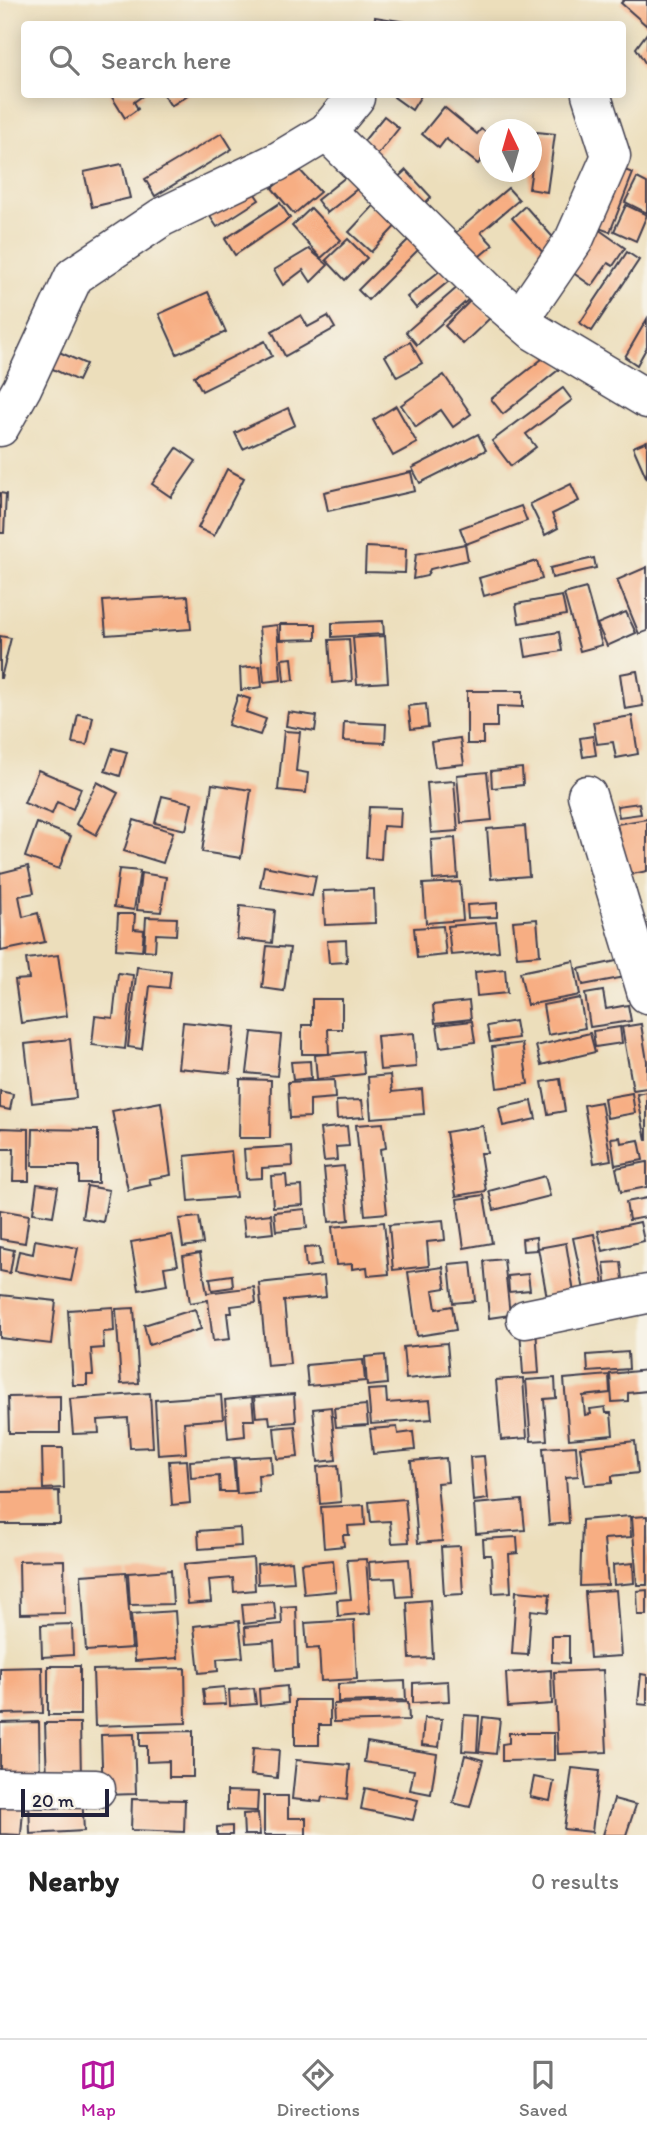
<!DOCTYPE html>
<html lang="en">
<head>
<meta charset="utf-8">
<style>
	:root { --surface:#fff; --page:#f2f2f2; --text:#222; --muted:#767676; --line:#e0e0e0; --accent:#b5179e }
	body { margin:0; font-family:Itim,sans-serif; background:var(--page); color:var(--text) }
	.compass { position:absolute; left:479px; top:119px; width:63px; height:63px; border-radius:50%; background:var(--surface); box-shadow:0 4px 18px #0003; rotate:355deg }
	.scale { position:absolute; left:21px; bottom:18px; width:88px; box-sizing:border-box; padding-left:7px; border:4px solid #22223b; border-top:0; font-size:19px; line-height:24px; white-space:nowrap; color:#22223b; -webkit-text-stroke:5px #f7f3e8; paint-order:stroke }
	.list { margin:0; padding:0; list-style:none }
	h2 { display:flex; justify-content:space-between; align-items:center; height:91px; margin:0; padding:0 28px; font-size:30px }
	h2 small { font-size:23px; font-weight:400; color:var(--muted) }
	.icon { flex:none; width:38px; height:38px; fill:none; stroke:currentColor; stroke-width:2; stroke-linecap:round; stroke-linejoin:round }
	.map { position:relative; flex:none; width:647px; height:1835px; overflow:hidden }
	.search { position:absolute; background:var(--surface); box-shadow:0 4px 18px #0003; left:21px; right:21px; top:21px; height:77px; display:flex; align-items:center; gap:18px; box-sizing:border-box; padding:0 24px; border-radius:7px; color:var(--muted); font-size:26px }
	.sheet { height:203px; background:var(--surface) }
	nav { display:flex; justify-content:space-around; align-items:center; box-sizing:border-box; height:98px; border-top:2px solid var(--line); background:var(--surface); font-size:19px; color:var(--muted) }
	nav a { display:grid; justify-items:center; gap:4px }
	nav .on { color:var(--accent) }
	.map>svg:first-child { display:block }
</style>
</head>
<body>
<div class="map">
<svg width="647" height="1835" viewBox="0 0 647 1835">
	<rect width="100%" height="100%" fill="#f7f3e8"/>
	<filter id="ink" filterUnits="userSpaceOnUse"><feTurbulence type="fractalNoise" baseFrequency=".0143" numOctaves="2"/><feDisplacementMap in="SourceGraphic" scale="14" xChannelSelector="R" yChannelSelector="G"/><feConvolveMatrix kernelMatrix="1 2 1 2 8 2 1 2 1" color-interpolation-filters="sRGB"/></filter>
	<filter id="wash" filterUnits="userSpaceOnUse"><feTurbulence type="fractalNoise" baseFrequency=".00686" numOctaves="4" result="noise"/><feDisplacementMap in="SourceGraphic" scale="28" xChannelSelector="R" yChannelSelector="G"/><feGaussianBlur stdDeviation="1.57" result="paint"/><feColorMatrix in="noise" values="0 0 0 0 0 0 0 0 0 0 0 0 0 0 0 0 0 1.4 0 .05"/><feComposite in="paint" operator="in"/></filter>
	<g filter="url(#wash)">
		<rect width="100%" height="100%" fill="#ecdebb"/>
		<g id="blocks">
			<g fill="#f7ae83">
				<polygon points="624,0 647,0 647,26 621,3"/>
				<polygon points="375,17 413,23 413,24 374,24"/>
				<polygon points="647,33 647,66 636,48"/>
				<polygon points="110,94 145,94 134,102 138,109 125,118"/>
				<polygon points="163,94 189,94 171,106"/>
				<polygon points="395,94 422,94 412,110 394,97"/>
				<polygon points="444,107 477,134 481,129 490,135 490,150 478,164 446,139 439,148 422,134"/>
				<polygon points="384,116 399,128 371,163 355,152"/>
				<polygon points="537,132 555,134 547,192 529,189"/>
				<polygon points="222,133 232,149 155,196 145,179"/>
				<polygon points="122,164 130,198 92,207 84,172"/>
				<polygon points="297,167 320,192 294,214 272,188"/>
				<polygon points="619,168 633,173 610,232 596,227"/>
				<polygon points="406,170 431,197 418,210 392,183"/>
				<polygon points="347,176 357,189 327,213 317,200"/>
				<polygon points="637,178 647,183 647,213 625,202"/>
				<polygon points="246,181 259,200 217,227 205,209"/>
				<polygon points="508,188 519,200 481,232 493,245 475,260 453,235"/>
				<polygon points="381,198 403,218 371,252 349,232"/>
				<polygon points="280,203 290,218 235,255 225,239"/>
				<polygon points="626,205 647,215 636,241 614,231"/>
				<polygon points="525,206 559,244 546,256 512,218"/>
				<polygon points="311,208 341,240 321,258 292,226"/>
				<polygon points="591,224 625,248 613,266 608,263 592,286 562,265"/>
				<polygon points="413,235 423,245 368,300 358,290"/>
				<polygon points="348,239 367,258 345,280 326,260"/>
				<polygon points="309,249 328,265 311,282 303,270 283,285 274,270"/>
				<polygon points="627,252 639,260 592,331 580,323"/>
				<polygon points="441,270 449,281 416,308 407,297"/>
				<polygon points="459,286 469,299 417,345 406,332"/>
				<polygon points="208,292 226,332 177,354 159,314"/>
				<polygon points="472,299 490,318 463,344 445,326"/>
				<polygon points="301,315 308,327 328,316 335,328 285,356 272,331"/>
				<polygon points="647,319 647,347 637,365 625,357"/>
				<polygon points="265,341 272,356 202,391 194,376"/>
				<polygon points="410,342 422,363 397,377 385,356"/>
				<polygon points="48,347 86,364 78,381 40,363"/>
				<polygon points="551,352 562,367 503,414 491,399"/>
				<polygon points="444,375 471,414 453,427 441,410 416,427 401,405"/>
				<polygon points="563,388 572,400 526,434 536,447 511,466 492,441"/>
				<polygon points="396,406 417,443 393,456 373,420"/>
				<polygon points="288,408 295,425 243,449 235,433"/>
				<polygon points="478,434 486,450 420,483 412,468"/>
				<polygon points="647,441 647,479 633,447"/>
				<polygon points="177,448 196,461 171,497 152,484"/>
				<polygon points="227,469 244,478 214,536 198,528"/>
				<polygon points="411,472 415,491 328,511 324,492"/>
				<polygon points="571,484 579,501 552,514 558,528 545,535 530,504"/>
				<polygon points="0,493 6,494 4,533 0,533"/>
				<polygon points="521,506 527,521 466,544 460,528"/>
				<polygon points="465,544 468,560 430,569 427,576 413,579 416,554"/>
				<polygon points="366,547 406,549 405,573 365,572"/>
				<polygon points="594,558 596,568 552,578 550,568"/>
				<polygon points="537,561 542,579 484,596 479,578"/>
				<polygon points="647,567 647,631 639,634 617,580"/>
				<polygon points="586,588 602,645 580,651 564,594"/>
				<polygon points="188,596 191,629 106,635 103,601"/>
				<polygon points="562,596 566,615 519,623 516,604"/>
				<polygon points="626,612 636,633 607,646 597,624"/>
				<polygon points="383,621 384,634 332,637 332,623"/>
				<polygon points="280,624 316,624 316,639 280,640"/>
				<polygon points="277,625 281,680 264,682 259,627"/>
				<polygon points="559,632 562,651 526,657 523,638"/>
				<polygon points="0,636 11,638 1,678 0,678"/>
				<polygon points="385,636 388,682 357,684 353,638"/>
				<polygon points="349,639 352,681 332,683 329,640"/>
				<polygon points="292,658 294,680 284,681 282,659"/>
				<polygon points="260,666 262,687 241,690 240,668"/>
				<polygon points="637,671 643,706 625,709 620,674"/>
				<polygon points="467,691 523,691 523,707 497,706 497,727 483,727 483,744 467,744"/>
				<polygon points="238,695 250,699 246,712 266,719 260,735 228,725"/>
				<polygon points="426,704 428,727 411,729 408,706"/>
				<polygon points="288,712 317,716 315,731 286,726"/>
				<polygon points="78,714 93,717 87,745 72,743"/>
				<polygon points="632,716 638,754 616,758 613,742 597,744 593,722"/>
				<polygon points="344,722 386,724 385,743 343,741"/>
				<polygon points="284,731 300,732 296,771 308,773 306,793 278,790"/>
				<polygon points="593,736 596,755 583,757 580,738"/>
				<polygon points="460,738 464,764 435,767 431,742"/>
				<polygon points="113,748 127,752 120,776 105,771"/>
				<polygon points="522,768 523,785 492,788 491,771"/>
				<polygon points="38,770 81,788 73,809 57,802 52,814 24,803"/>
				<polygon points="487,772 492,820 461,823 457,775"/>
				<polygon points="454,781 458,831 431,833 427,783"/>
				<polygon points="97,782 118,793 96,835 76,824"/>
				<polygon points="212,784 251,790 241,858 202,852"/>
				<polygon points="162,796 192,803 186,830 155,823"/>
				<polygon points="639,803 641,814 619,817 617,806"/>
				<polygon points="369,807 401,808 400,827 383,826 381,859 366,858"/>
				<polygon points="647,819 647,871 628,875 617,824"/>
				<polygon points="134,820 173,832 163,863 124,851"/>
				<polygon points="37,823 71,836 59,869 25,857"/>
				<polygon points="525,826 529,876 491,879 487,829"/>
				<polygon points="455,838 458,878 433,880 431,840"/>
				<polygon points="28,866 34,893 19,896 23,917 38,913 45,942 1,951 0,873"/>
				<polygon points="264,866 316,876 312,896 260,887"/>
				<polygon points="119,869 140,871 134,910 114,907"/>
				<polygon points="141,873 166,877 161,912 137,910"/>
				<polygon points="460,882 463,920 426,923 423,884"/>
				<polygon points="374,889 375,923 325,925 323,891"/>
				<polygon points="497,903 497,917 468,918 467,905"/>
				<polygon points="240,906 275,910 272,943 237,939"/>
				<polygon points="118,914 135,914 134,929 144,930 142,951 116,949"/>
				<polygon points="146,917 177,918 176,935 156,934 155,951 144,950"/>
				<polygon points="537,919 540,955 517,957 513,921"/>
				<polygon points="496,922 499,951 451,955 448,926"/>
				<polygon points="443,926 446,955 417,958 414,928"/>
				<polygon points="346,940 347,962 329,963 327,941"/>
				<polygon points="267,946 290,948 284,991 262,988"/>
				<polygon points="58,955 67,1016 21,1023 15,980 29,979 26,959"/>
				<polygon points="621,960 625,977 583,985 579,969"/>
				<polygon points="574,961 580,995 527,1005 520,972"/>
				<polygon points="137,967 171,971 169,988 150,986 142,1049 128,1047"/>
				<polygon points="505,969 507,993 477,996 475,972"/>
				<polygon points="118,973 133,975 125,1049 92,1045 95,1016 113,1018"/>
				<polygon points="603,991 606,1009 628,1005 631,1021 590,1027 585,994"/>
				<polygon points="580,998 585,1028 548,1035 543,1005"/>
				<polygon points="312,999 342,999 342,1029 328,1029 329,1054 302,1054 302,1025 312,1025"/>
				<polygon points="469,1001 471,1019 435,1023 433,1005"/>
				<polygon points="472,1021 475,1042 440,1047 437,1025"/>
				<polygon points="515,1021 518,1038 490,1042 487,1026"/>
				<polygon points="183,1022 235,1027 230,1073 178,1068"/>
				<polygon points="641,1024 647,1061 647,1088 633,1090 622,1027"/>
				<polygon points="620,1027 622,1043 595,1047 593,1031"/>
				<polygon points="252,1032 281,1035 277,1076 247,1073"/>
				<polygon points="414,1033 416,1067 380,1070 377,1036"/>
				<polygon points="590,1033 595,1052 541,1065 536,1046"/>
				<polygon points="70,1039 76,1098 32,1103 25,1044"/>
				<polygon points="522,1043 528,1084 497,1088 492,1047"/>
				<polygon points="362,1051 364,1074 317,1079 315,1055"/>
				<polygon points="310,1061 311,1078 293,1080 291,1062"/>
				<polygon points="390,1075 392,1092 422,1089 424,1114 371,1118 368,1077"/>
				<polygon points="240,1079 271,1080 270,1138 239,1138"/>
				<polygon points="560,1079 565,1111 548,1114 542,1082"/>
				<polygon points="334,1080 335,1098 310,1100 310,1117 290,1118 288,1082"/>
				<polygon points="0,1091 13,1094 10,1110 0,1108"/>
				<polygon points="647,1092 647,1140 646,1140 637,1094"/>
				<polygon points="632,1093 635,1113 607,1118 604,1098"/>
				<polygon points="362,1100 364,1117 337,1119 336,1101"/>
				<polygon points="532,1101 536,1119 503,1126 499,1108"/>
				<polygon points="161,1102 171,1175 149,1179 151,1185 128,1190 112,1111"/>
				<polygon points="601,1102 611,1160 594,1163 584,1105"/>
				<polygon points="383,1123 386,1148 380,1149 387,1213 365,1215 356,1125"/>
				<polygon points="347,1126 349,1146 336,1147 337,1160 324,1161 320,1129"/>
				<polygon points="483,1126 487,1153 480,1153 486,1191 456,1196 446,1132"/>
				<polygon points="0,1128 29,1129 29,1181 13,1181 14,1149 0,1149"/>
				<polygon points="33,1129 98,1130 98,1183 79,1183 79,1166 32,1166"/>
				<polygon points="620,1137 621,1143 639,1140 643,1160 615,1165 611,1138"/>
				<polygon points="292,1146 293,1166 262,1168 262,1178 246,1179 244,1149"/>
				<polygon points="231,1151 236,1197 189,1201 185,1156"/>
				<polygon points="647,1162 647,1187 621,1192 616,1168"/>
				<polygon points="344,1166 349,1220 329,1222 324,1168"/>
				<polygon points="286,1175 287,1187 302,1186 303,1205 273,1207 271,1176"/>
				<polygon points="545,1176 550,1196 494,1210 489,1191"/>
				<polygon points="37,1184 58,1187 53,1216 33,1213"/>
				<polygon points="87,1186 109,1190 103,1222 82,1218"/>
				<polygon points="484,1195 492,1243 464,1248 457,1199"/>
				<polygon points="647,1198 647,1217 629,1220 626,1202"/>
				<polygon points="305,1209 307,1228 276,1231 274,1212"/>
				<polygon points="0,1210 29,1215 25,1243 0,1239"/>
				<polygon points="271,1214 273,1233 245,1236 243,1217"/>
				<polygon points="199,1217 203,1244 183,1247 179,1219"/>
				<polygon points="443,1220 445,1240 427,1242 429,1266 393,1270 389,1225"/>
				<polygon points="384,1222 389,1274 368,1276 367,1267 352,1269 352,1264 336,1265 332,1227"/>
				<polygon points="640,1222 644,1241 603,1251 598,1231"/>
				<polygon points="594,1234 606,1295 586,1299 573,1238"/>
				<polygon points="172,1235 178,1265 164,1267 167,1285 139,1290 131,1242"/>
				<polygon points="536,1237 537,1250 523,1251 522,1239"/>
				<polygon points="35,1240 78,1248 71,1281 15,1271 19,1251 33,1254"/>
				<polygon points="566,1243 575,1299 548,1303 538,1248"/>
				<polygon points="0,1247 14,1250 10,1273 0,1271"/>
				<polygon points="319,1247 321,1265 306,1267 304,1248"/>
				<polygon points="200,1253 207,1293 254,1287 256,1303 231,1306 232,1313 227,1313 230,1339 213,1341 208,1300 190,1303 183,1256"/>
				<polygon points="504,1259 510,1315 489,1318 484,1261"/>
				<polygon points="471,1262 475,1301 453,1303 449,1264"/>
				<polygon points="621,1262 624,1288 607,1290 604,1263"/>
				<polygon points="443,1267 446,1288 433,1290 436,1309 452,1306 456,1330 417,1336 408,1272"/>
				<polygon points="528,1274 530,1290 509,1292 508,1276"/>
				<polygon points="232,1275 233,1287 212,1290 210,1278"/>
				<polygon points="324,1276 326,1297 284,1301 290,1364 267,1366 259,1283"/>
				<polygon points="0,1295 56,1301 51,1344 0,1338"/>
				<polygon points="113,1307 114,1331 103,1332 104,1348 91,1349 93,1375 87,1375 87,1385 73,1385 68,1310"/>
				<polygon points="134,1308 139,1383 121,1384 116,1309"/>
				<polygon points="195,1309 201,1329 149,1345 144,1325"/>
				<polygon points="536,1328 539,1373 523,1374 520,1329"/>
				<polygon points="447,1343 450,1375 406,1379 403,1347"/>
				<polygon points="628,1352 629,1369 588,1372 587,1355"/>
				<polygon points="385,1355 387,1384 367,1386 365,1357"/>
				<polygon points="363,1360 365,1381 308,1386 306,1365"/>
				<polygon points="647,1370 647,1391 628,1393 628,1401 612,1402 610,1374"/>
				<polygon points="609,1375 610,1393 583,1396 585,1415 591,1414 590,1409 605,1407 606,1413 611,1413 613,1435 569,1439 564,1379"/>
				<polygon points="523,1378 527,1438 501,1440 496,1380"/>
				<polygon points="555,1378 556,1398 544,1399 547,1440 531,1441 526,1380"/>
				<polygon points="386,1389 387,1403 430,1400 432,1419 371,1424 368,1390"/>
				<polygon points="150,1393 153,1447 130,1448 128,1418 98,1420 99,1433 73,1434 70,1399"/>
				<polygon points="294,1394 296,1422 270,1424 269,1416 256,1417 254,1397"/>
				<polygon points="221,1395 223,1419 184,1422 186,1453 158,1455 155,1400"/>
				<polygon points="60,1396 60,1433 9,1433 8,1397"/>
				<polygon points="252,1397 254,1420 244,1420 245,1436 228,1438 225,1400"/>
				<polygon points="366,1405 368,1425 336,1427 334,1408"/>
				<polygon points="331,1407 336,1460 318,1462 313,1409"/>
				<polygon points="295,1426 298,1457 277,1459 274,1428"/>
				<polygon points="397,1427 398,1434 413,1432 415,1450 373,1454 370,1429"/>
				<polygon points="635,1441 638,1473 612,1476 612,1483 585,1485 580,1447"/>
				<polygon points="576,1446 578,1476 566,1477 569,1523 549,1525 543,1448"/>
				<polygon points="42,1448 63,1448 64,1488 43,1489"/>
				<polygon points="271,1456 272,1474 258,1475 259,1492 237,1494 235,1458"/>
				<polygon points="484,1456 488,1499 473,1501 470,1457"/>
				<polygon points="233,1458 236,1492 220,1492 219,1476 191,1478 190,1461"/>
				<polygon points="446,1458 448,1482 437,1483 442,1541 418,1543 411,1461"/>
				<polygon points="187,1460 190,1503 172,1505 169,1461"/>
				<polygon points="338,1465 341,1502 320,1504 317,1467"/>
				<polygon points="59,1491 60,1524 0,1524 0,1492"/>
				<polygon points="405,1499 409,1542 392,1543 390,1521 371,1522 369,1502"/>
				<polygon points="522,1500 525,1530 476,1534 474,1504"/>
				<polygon points="364,1505 365,1525 348,1526 349,1535 343,1535 344,1546 324,1548 321,1507"/>
				<polygon points="630,1516 631,1537 604,1539 608,1585 580,1586 582,1520"/>
				<polygon points="647,1516 647,1585 637,1585 632,1517"/>
				<polygon points="240,1528 241,1546 199,1549 198,1531"/>
				<polygon points="517,1537 518,1553 509,1554 511,1592 493,1593 491,1555 484,1555 483,1539"/>
				<polygon points="460,1546 463,1594 444,1595 441,1547"/>
				<polygon points="253,1558 255,1590 234,1592 233,1578 209,1580 211,1602 188,1604 184,1564"/>
				<polygon points="366,1559 370,1613 338,1616 337,1600 351,1599 347,1560"/>
				<polygon points="409,1559 412,1596 397,1597 395,1578 370,1579 369,1562"/>
				<polygon points="64,1560 65,1613 20,1614 19,1561"/>
				<polygon points="333,1560 336,1591 304,1594 301,1563"/>
				<polygon points="292,1561 294,1582 258,1584 257,1564"/>
				<polygon points="633,1563 634,1583 614,1585 613,1565"/>
				<polygon points="171,1570 173,1604 130,1605 128,1573"/>
				<polygon points="126,1572 132,1648 86,1651 81,1575"/>
				<polygon points="616,1590 621,1656 590,1658 585,1592"/>
				<polygon points="647,1590 647,1615 638,1615 637,1591"/>
				<polygon points="516,1591 550,1594 548,1612 531,1610 528,1655 512,1654"/>
				<polygon points="430,1600 433,1658 410,1659 407,1602"/>
				<polygon points="274,1602 276,1620 244,1624 242,1604"/>
				<polygon points="296,1606 298,1668 276,1670 274,1641 246,1643 245,1627 282,1624 281,1607"/>
				<polygon points="175,1611 178,1658 135,1661 131,1614"/>
				<polygon points="354,1620 357,1679 321,1681 319,1648 307,1649 305,1623"/>
				<polygon points="239,1621 243,1657 217,1659 218,1671 199,1673 194,1626"/>
				<polygon points="72,1624 73,1655 42,1657 41,1625"/>
				<polygon points="552,1636 569,1636 569,1663 552,1662"/>
				<rect x="48" y="1666" width="32" height="49"/>
				<polygon points="42,1667 43,1713 0,1714 0,1668"/>
				<polygon points="185,1668 186,1723 95,1726 93,1670"/>
				<polygon points="551,1670 552,1704 508,1707 506,1673"/>
				<polygon points="603,1670 607,1752 558,1754 554,1672"/>
				<polygon points="641,1674 647,1675 647,1705 638,1704"/>
				<polygon points="405,1681 406,1700 338,1702 338,1684"/>
				<polygon points="448,1681 449,1701 413,1703 413,1683"/>
				<polygon points="287,1686 288,1703 260,1706 259,1689"/>
				<polygon points="224,1687 226,1704 205,1705 203,1689"/>
				<polygon points="254,1688 256,1704 230,1706 229,1690"/>
				<polygon points="295,1700 330,1700 330,1725 319,1725 319,1745 295,1745"/>
				<polygon points="408,1702 409,1720 334,1722 333,1704"/>
				<polygon points="464,1715 479,1716 477,1752 462,1751"/>
				<polygon points="483,1717 500,1719 496,1754 479,1752"/>
				<polygon points="424,1718 442,1719 439,1747 422,1745"/>
				<polygon points="39,1722 40,1778 0,1779 0,1723"/>
				<polygon points="45,1723 80,1723 81,1779 47,1779"/>
				<polygon points="193,1731 193,1777 169,1777 169,1761 147,1762 147,1746 140,1746 140,1732"/>
				<polygon points="509,1733 554,1733 554,1760 502,1761 502,1744 509,1743"/>
				<polygon points="134,1734 136,1794 103,1795 101,1735"/>
				<polygon points="367,1742 437,1754 431,1794 410,1790 414,1770 364,1762"/>
				<polygon points="253,1748 279,1750 277,1778 251,1775"/>
				<polygon points="465,1755 483,1760 470,1807 453,1803"/>
				<polygon points="296,1760 350,1765 347,1800 322,1797 321,1802 292,1799"/>
				<polygon points="572,1768 599,1771 592,1832 564,1829"/>
				<polygon points="534,1777 554,1781 550,1801 530,1797"/>
				<polygon points="365,1788 418,1800 413,1820 361,1809"/>
				<polygon points="227,1791 258,1792 257,1811 227,1810"/>
				<polygon points="82,1794 84,1831 30,1834 29,1797"/>
				<polygon points="0,1795 24,1797 21,1835 0,1834"/>
				<polygon points="264,1796 288,1796 288,1818 306,1818 306,1835 264,1835"/>
				<polygon points="132,1799 185,1800 184,1832 131,1830"/>
				<polygon points="614,1799 636,1805 626,1835 603,1835"/>
				<polygon points="258,1813 260,1835 244,1835 243,1814"/>
				<polygon points="232,1826 232,1835 217,1835 217,1827"/>
			</g>
		</g>
	</g>
	<g filter="url(#ink)">
		<use href="#blocks" fill-opacity="0" stroke="#403e4e" stroke-width="2"/>
		<g fill="none" stroke-linecap="round" stroke-linejoin="round">
			<g stroke="#403e4e" stroke-width="41">
				<g id="minor">
					<polyline points="327,132 486,290 535,332 647,399"/>
					<polyline points="520,319 574,240 611,156 591,94"/>
					<polyline points="0,427 22,388 74,276 162,217 277,162 327,132 355,98"/>
					<polyline points="587,795 647,994"/>
					<polyline points="526,1319 647,1294"/>
					<polyline points="0,1788 96,1789"/>
				</g>
			</g>
			<use href="#minor" stroke="#fff" stroke-width="38"/>
		</g>
	</g>
</svg>
<svg class="compass" viewBox="-18 -18 36 36"><path d="M0-13l5 13h-10z" fill="#e53935"/><path d="M0 13l5-13h-10z" fill="#767676"/></svg>
<div class="scale">20 m</div>
<div class="search"><svg class="icon" aria-label="search" viewBox="0 0 24 24"><circle cx="10" cy="10" r="6"/><path d="M15 15l6 6"/></svg>Search here</div>
</div>
<section class="sheet">
<h2>Nearby<small>0 results</small></h2>
<ul class="list">
</ul>
</section>
<nav>
<a class="on"><svg class="icon" aria-label="map" viewBox="0 0 24 24"><path d="M3 6l6-2 6 2 6-2v14l-6 2-6-2-6 2zM9 4v14M15 6v14"/></svg>Map</a>
<a><svg class="icon" aria-label="directions" viewBox="0 0 24 24"><path d="M12 3l9 9-9 9-9-9zM9 14v-3h6M13 9l2 2-2 2"/></svg>Directions</a>
<a><svg class="icon" aria-label="saved" viewBox="0 0 24 24"><path d="M7 4h10v16l-5-4-5 4z"/></svg>Saved</a>
</nav>
</body>
</html>
